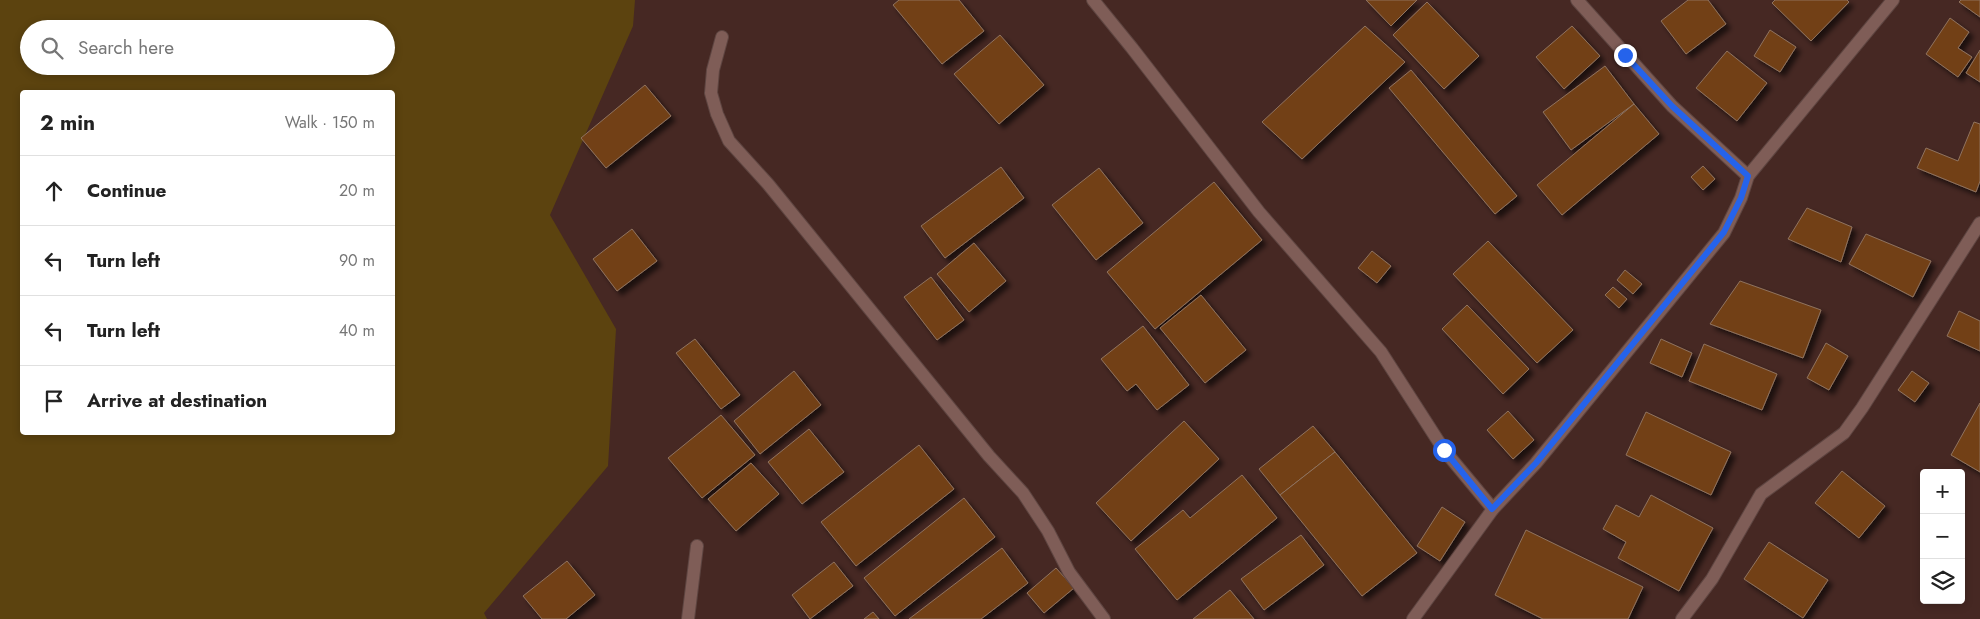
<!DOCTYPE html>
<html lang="en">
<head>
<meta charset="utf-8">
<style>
	:root { --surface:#fff; --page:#f6f6f6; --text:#222; --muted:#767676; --line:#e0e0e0 }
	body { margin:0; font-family:Jost,sans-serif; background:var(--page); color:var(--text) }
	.controls { position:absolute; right:15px; bottom:15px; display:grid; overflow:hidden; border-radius:5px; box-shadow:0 2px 8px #0003 }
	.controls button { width:45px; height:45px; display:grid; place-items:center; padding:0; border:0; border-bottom:1px solid var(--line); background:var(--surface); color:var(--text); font:25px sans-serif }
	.stop { position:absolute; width:15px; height:15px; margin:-11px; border:4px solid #2563eb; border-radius:50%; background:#fff }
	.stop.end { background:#2563eb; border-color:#fff; box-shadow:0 1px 5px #0008 }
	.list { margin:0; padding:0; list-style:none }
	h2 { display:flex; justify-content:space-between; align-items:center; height:65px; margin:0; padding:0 20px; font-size:21px }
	h2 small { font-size:16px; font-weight:400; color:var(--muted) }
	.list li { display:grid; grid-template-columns:32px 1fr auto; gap:15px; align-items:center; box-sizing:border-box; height:70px; padding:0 20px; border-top:1px solid var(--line) }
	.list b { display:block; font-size:19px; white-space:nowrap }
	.list em { font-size:16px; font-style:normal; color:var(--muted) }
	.icon { flex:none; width:28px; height:28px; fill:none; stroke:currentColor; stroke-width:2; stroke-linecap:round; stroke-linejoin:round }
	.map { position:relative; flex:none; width:1980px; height:619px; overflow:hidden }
	.search { position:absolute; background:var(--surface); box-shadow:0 2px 8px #0003; left:20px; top:20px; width:375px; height:55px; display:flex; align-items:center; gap:12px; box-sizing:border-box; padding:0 18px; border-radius:28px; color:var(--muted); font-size:19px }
	.panel { position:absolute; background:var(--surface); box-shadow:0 2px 8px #0003; left:20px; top:90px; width:375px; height:345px; border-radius:5px }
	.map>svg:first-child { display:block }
</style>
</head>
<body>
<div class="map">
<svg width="1980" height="619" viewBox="0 0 1980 619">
	<defs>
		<filter id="shadow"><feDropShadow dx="4.5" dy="4.5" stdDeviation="2.5" flood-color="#0009"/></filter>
	</defs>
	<rect width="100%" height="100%" fill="#462823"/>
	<path fill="#5c430f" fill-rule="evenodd" d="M0,0H635L633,26L550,215L616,329L608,466L484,613L487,619H0ZM29,29H386V66H29ZM22,92H392V432H22Z"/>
	<g fill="#723f15" stroke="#8f735f" filter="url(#shadow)">
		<polygon points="899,0 959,0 984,31 942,64 893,5"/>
		<polygon points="1366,0 1417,0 1391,26"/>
		<polygon points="1688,0 1708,0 1726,24 1686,54 1661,21"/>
		<polygon points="1775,0 1847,0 1849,2 1811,41 1772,3"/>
		<polygon points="1961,0 1980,0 1980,17 1959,2"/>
		<polygon points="1427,2 1479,56 1444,89 1393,35"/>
		<polygon points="1950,18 1969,32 1958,48 1972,57 1958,77 1926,54"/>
		<polygon points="1365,26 1405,62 1302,159 1262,122"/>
		<polygon points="1572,26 1600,56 1564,89 1536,57"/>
		<polygon points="1770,30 1796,47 1780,72 1754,56"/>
		<polygon points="1000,35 1044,85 999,124 954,74"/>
		<polygon points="1980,50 1980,82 1966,73"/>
		<polygon points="1727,51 1767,83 1737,121 1696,88"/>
		<polygon points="1605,66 1634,104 1571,150 1543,112"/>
		<polygon points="1411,70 1517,196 1495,214 1389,88"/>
		<polygon points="645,85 671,116 606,168 581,138"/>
		<polygon points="1634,104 1659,134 1562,215 1537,185"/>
		<polygon points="1974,122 1980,124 1980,181 1976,192 1917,168 1926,148 1958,161"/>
		<polygon points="1703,166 1715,179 1703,190 1691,177"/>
		<polygon points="1001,167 1024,198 945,258 921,226"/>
		<polygon points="1099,168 1143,223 1096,260 1052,205"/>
		<polygon points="1214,182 1262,240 1155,329 1107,272"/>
		<polygon points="1807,208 1852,227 1841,262 1788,239"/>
		<polygon points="632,229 657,261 617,291 593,259"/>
		<polygon points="1866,234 1931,261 1913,297 1849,264"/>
		<polygon points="1488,241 1573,330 1537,363 1453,274"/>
		<polygon points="974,243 1006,281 969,312 937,274"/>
		<polygon points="1372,251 1391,266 1377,283 1358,268"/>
		<polygon points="1625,270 1642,284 1633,294 1617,280"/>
		<polygon points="931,277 964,320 937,340 904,297"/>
		<polygon points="1740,281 1821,310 1803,358 1710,324"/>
		<polygon points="1613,287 1627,299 1619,308 1605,295"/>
		<polygon points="1201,295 1246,350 1205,383 1160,328"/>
		<polygon points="1467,305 1529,369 1503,394 1442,329"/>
		<polygon points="1959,311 1980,321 1980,351 1947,336"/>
		<polygon points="1143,326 1189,385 1157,410 1136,384 1127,391 1101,359"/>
		<polygon points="695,339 740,395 721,409 676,353"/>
		<polygon points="1661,339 1692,353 1682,377 1650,363"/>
		<polygon points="1826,343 1848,356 1829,390 1807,378"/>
		<polygon points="1704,344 1777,374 1762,410 1689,381"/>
		<polygon points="794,371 821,405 760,454 734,421"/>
		<polygon points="1912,371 1929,383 1915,402 1898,390"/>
		<polygon points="1980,403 1980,472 1951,455"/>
		<polygon points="1508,411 1534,440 1513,459 1487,430"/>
		<polygon points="1646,412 1731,452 1711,495 1626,455"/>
		<polygon points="721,415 755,455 702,498 668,458"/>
		<polygon points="1184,421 1219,459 1131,541 1096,503"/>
		<polygon points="1313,426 1335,452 1280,495 1259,469"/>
		<polygon points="809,429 844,472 802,504 768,462"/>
		<polygon points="919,445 954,489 856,566 821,522"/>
		<polygon points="1335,452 1417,553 1362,596 1280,495"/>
		<polygon points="751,463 779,494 736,531 708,499"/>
		<polygon points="1842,471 1885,506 1859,538 1815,503"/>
		<polygon points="1242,475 1277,518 1177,600 1135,549 1183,510 1190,518"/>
		<polygon points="1651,495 1713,528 1679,591 1618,558 1626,542 1603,529 1616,505 1639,517"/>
		<polygon points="964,498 995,537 895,616 864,578"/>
		<polygon points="1442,507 1465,522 1440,561 1417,546"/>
		<polygon points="1526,530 1643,587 1628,619 1543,619 1495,595"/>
		<polygon points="1301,535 1324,565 1264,610 1241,579"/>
		<polygon points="1769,542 1828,580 1803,618 1744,579"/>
		<polygon points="1002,548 1028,583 981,619 909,619"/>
		<polygon points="567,561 595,595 566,619 542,619 523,596"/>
		<polygon points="834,562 853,586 810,619 792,595"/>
		<polygon points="1056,568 1074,588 1044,613 1027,593"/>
		<polygon points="1230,590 1254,619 1193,619"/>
		<polygon points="873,612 879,619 864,619"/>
	</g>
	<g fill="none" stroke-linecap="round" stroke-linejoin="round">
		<g stroke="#5e4541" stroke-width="14">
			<g id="minor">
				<polyline points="1093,0 1132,48 1259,212 1381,352 1444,450 1493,509"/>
				<polyline points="1577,0 1672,106 1748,176"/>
				<polyline points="722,37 713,70 711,93 717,114 729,141 768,184 989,456 1023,493 1048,531 1069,572 1104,619"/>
				<polyline points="688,619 697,546"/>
				<polyline points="1413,619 1493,509 1536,463 1724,233 1741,198 1748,176 1893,0"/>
				<polyline points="1682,619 1712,579 1761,494 1844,433 1862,408 1980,223"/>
			</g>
		</g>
		<use href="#minor" stroke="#7f5d57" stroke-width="12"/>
	</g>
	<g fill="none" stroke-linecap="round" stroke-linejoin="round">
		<polyline stroke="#2563eb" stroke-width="6" points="1444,450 1492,509 1536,463 1724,232 1741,198 1748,176 1672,106 1625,55"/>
	</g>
</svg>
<div class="controls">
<button>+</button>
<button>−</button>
<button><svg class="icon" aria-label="layers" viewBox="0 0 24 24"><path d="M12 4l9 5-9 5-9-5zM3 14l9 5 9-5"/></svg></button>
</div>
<div class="stop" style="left:1444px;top:450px"></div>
<div class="stop end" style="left:1625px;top:55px"></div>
<div class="search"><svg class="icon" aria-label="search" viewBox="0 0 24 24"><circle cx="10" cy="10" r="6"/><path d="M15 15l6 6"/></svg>Search here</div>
<section class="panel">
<h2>2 min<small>Walk · 150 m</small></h2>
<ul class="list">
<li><svg class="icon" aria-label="ahead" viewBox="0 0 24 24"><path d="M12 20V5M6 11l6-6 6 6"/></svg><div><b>Continue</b></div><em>20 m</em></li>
<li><svg class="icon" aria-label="left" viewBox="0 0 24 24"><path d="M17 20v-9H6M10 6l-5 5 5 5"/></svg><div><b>Turn left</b></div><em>90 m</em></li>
<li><svg class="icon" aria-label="left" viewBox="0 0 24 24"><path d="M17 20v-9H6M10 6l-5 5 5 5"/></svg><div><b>Turn left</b></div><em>40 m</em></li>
<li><svg class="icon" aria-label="arrive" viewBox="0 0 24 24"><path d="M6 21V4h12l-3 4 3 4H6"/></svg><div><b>Arrive at destination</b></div></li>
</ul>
</section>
</div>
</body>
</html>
